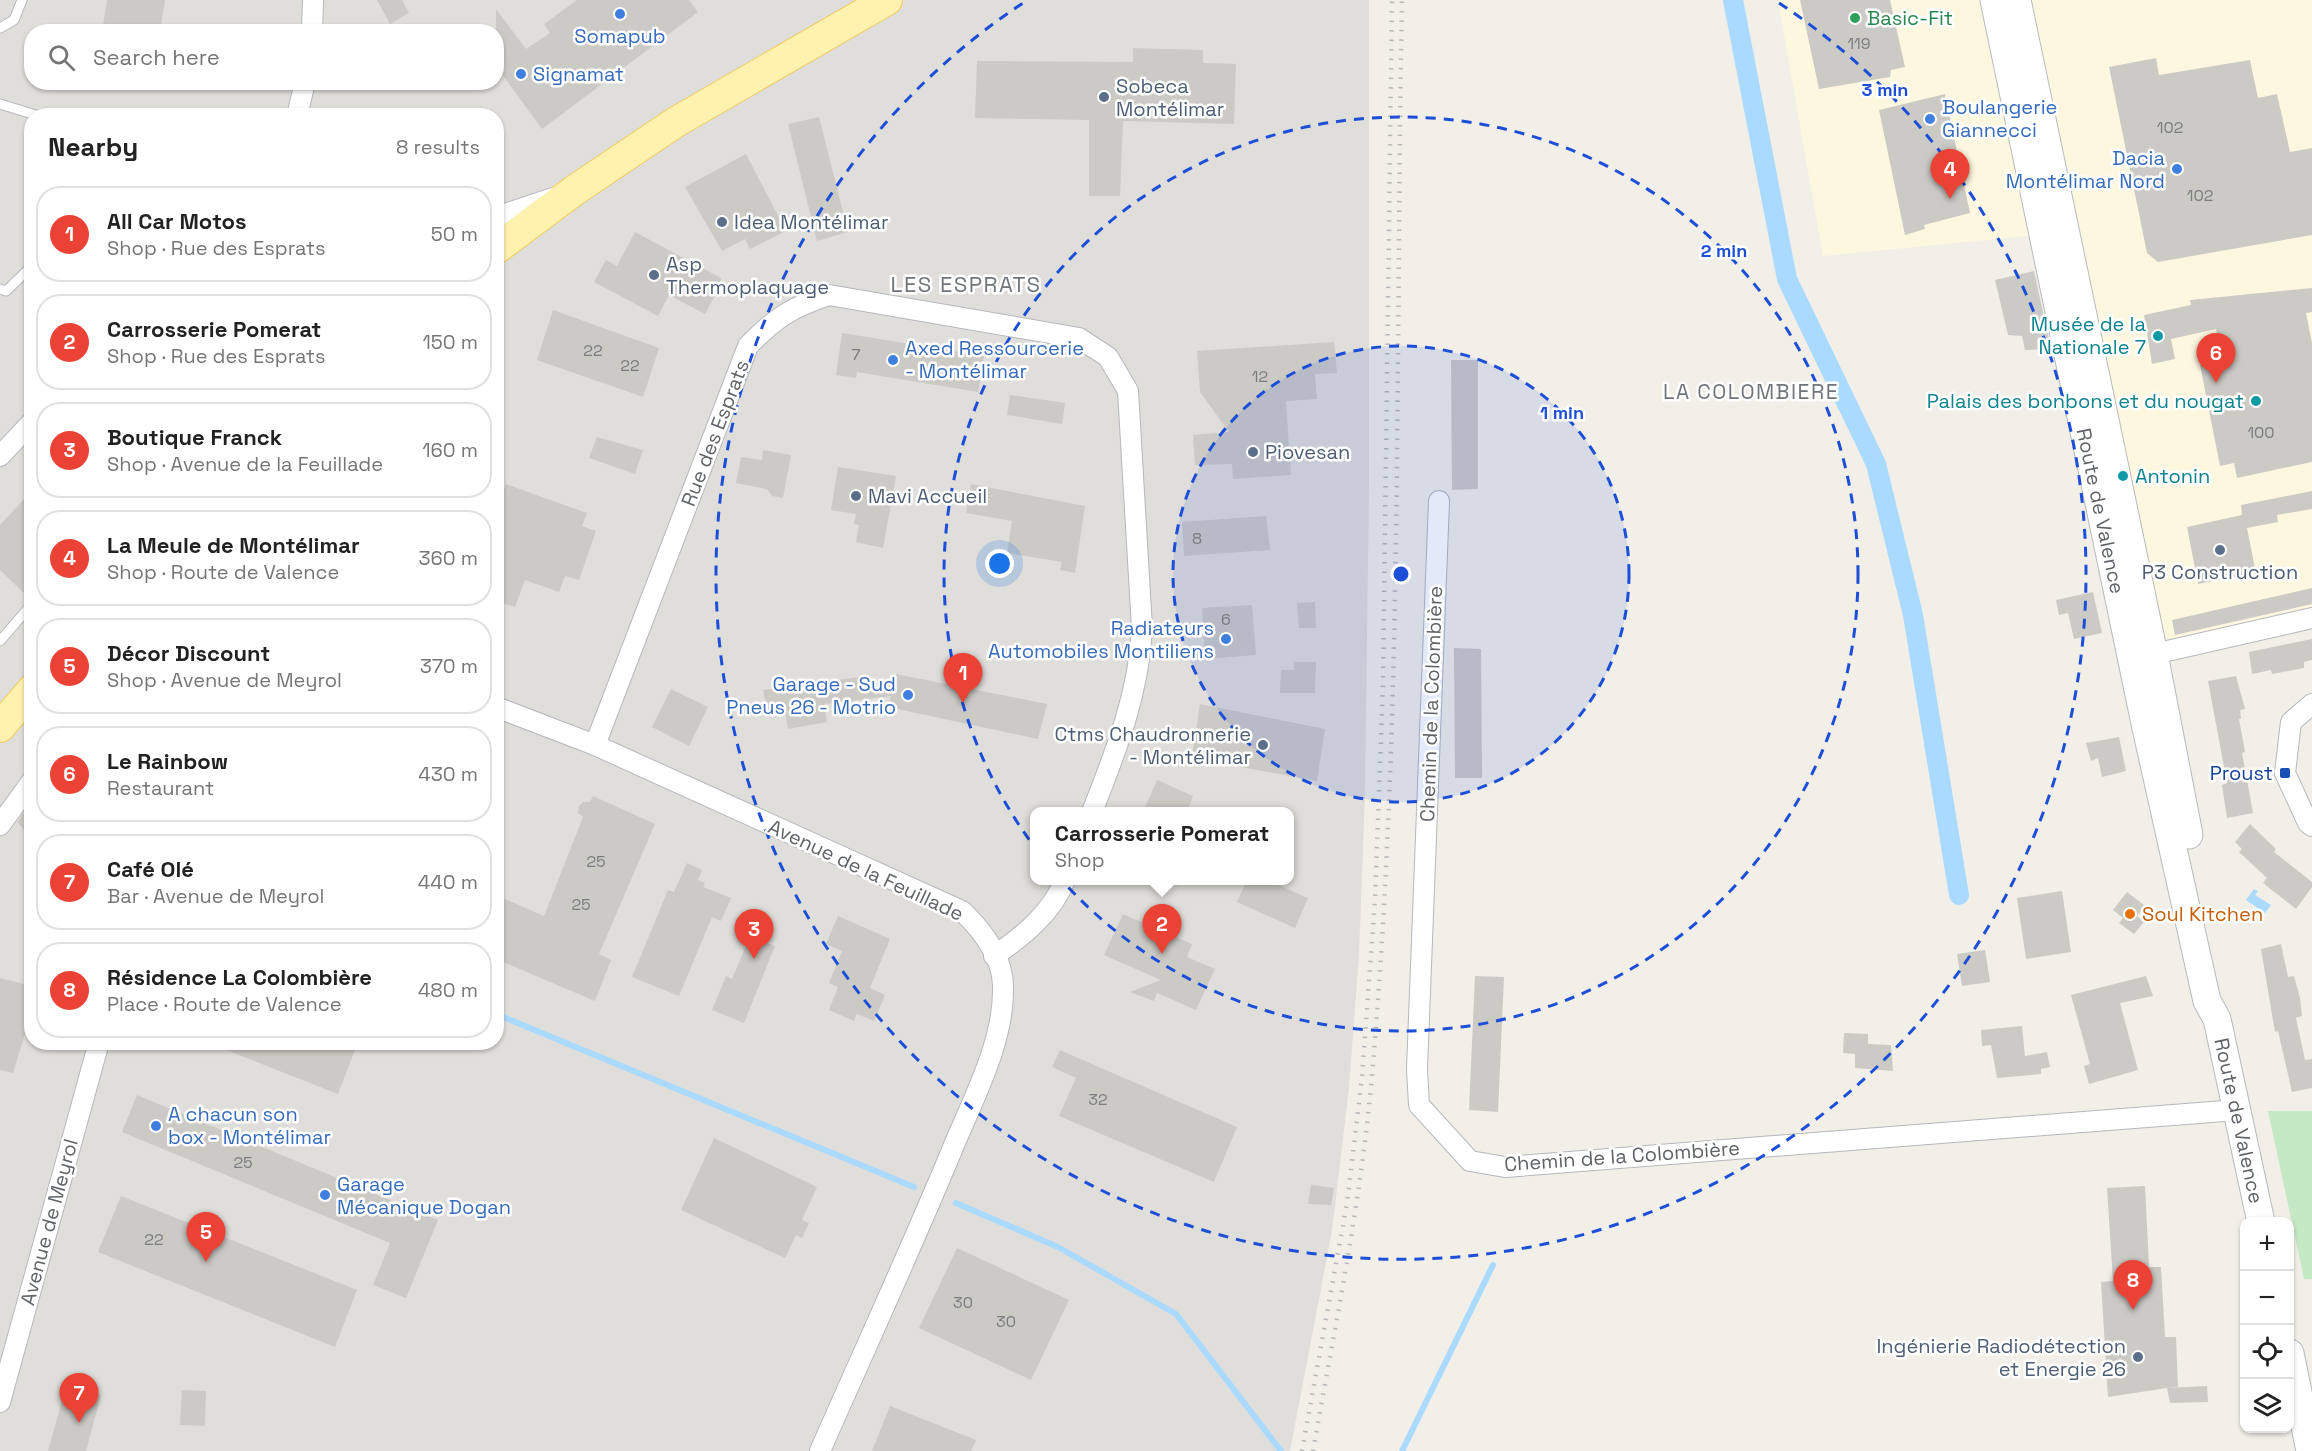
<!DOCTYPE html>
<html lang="en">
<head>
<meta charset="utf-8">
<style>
	:root { --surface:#fff; --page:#f6f6f6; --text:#222; --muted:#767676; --line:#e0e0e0; --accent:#ea4335 }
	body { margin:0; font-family:"Space Grotesk",sans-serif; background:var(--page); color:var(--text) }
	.controls { position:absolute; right:18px; bottom:18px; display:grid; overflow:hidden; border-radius:12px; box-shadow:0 2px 4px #0004 }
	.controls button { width:54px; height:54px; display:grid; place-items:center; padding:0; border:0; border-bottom:2px solid var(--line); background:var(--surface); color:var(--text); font:30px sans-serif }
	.you { position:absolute; left:1000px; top:564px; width:21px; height:21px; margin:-15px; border:4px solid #fff; border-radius:50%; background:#1a73e8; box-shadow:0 0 0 9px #1a73e833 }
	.badge { display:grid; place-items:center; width:39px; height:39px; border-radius:50%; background:var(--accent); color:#fff; font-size:20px; font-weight:700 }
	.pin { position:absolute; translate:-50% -50px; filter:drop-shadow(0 2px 3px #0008) }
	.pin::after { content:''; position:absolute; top:32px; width:21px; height:18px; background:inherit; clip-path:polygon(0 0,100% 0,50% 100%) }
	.popup { position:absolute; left:1030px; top:807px; width:264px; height:78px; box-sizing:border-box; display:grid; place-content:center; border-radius:12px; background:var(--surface); filter:drop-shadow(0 2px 4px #0005); font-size:20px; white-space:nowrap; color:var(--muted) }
	.popup b { font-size:22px; color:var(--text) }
	.popup::after { content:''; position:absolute; left:50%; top:100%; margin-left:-12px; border:12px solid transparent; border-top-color:var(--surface) }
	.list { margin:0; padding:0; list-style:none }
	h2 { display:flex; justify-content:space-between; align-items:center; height:78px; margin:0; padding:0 24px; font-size:26px }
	h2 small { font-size:20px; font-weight:400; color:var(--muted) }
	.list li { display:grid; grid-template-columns:39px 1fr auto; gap:18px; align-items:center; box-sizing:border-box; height:96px; margin:0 12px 12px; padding:0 12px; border:2px solid var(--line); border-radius:24px }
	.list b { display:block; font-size:22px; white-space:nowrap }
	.list p { margin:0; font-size:20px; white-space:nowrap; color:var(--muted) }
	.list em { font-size:20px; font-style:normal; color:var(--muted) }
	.icon { flex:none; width:33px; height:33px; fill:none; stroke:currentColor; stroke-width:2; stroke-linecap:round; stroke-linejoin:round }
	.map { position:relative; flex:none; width:2312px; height:1451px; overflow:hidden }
	.search { position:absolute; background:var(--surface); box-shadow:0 2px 4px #0004; left:24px; top:24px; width:480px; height:66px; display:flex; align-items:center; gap:15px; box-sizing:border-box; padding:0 21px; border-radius:24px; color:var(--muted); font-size:22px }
	.panel { position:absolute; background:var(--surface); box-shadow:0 2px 4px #0004; left:24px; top:108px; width:480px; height:942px; border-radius:24px }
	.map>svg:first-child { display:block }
</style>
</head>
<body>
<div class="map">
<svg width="2312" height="1451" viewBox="0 0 2312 1451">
	<rect width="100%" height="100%" fill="#f1efe8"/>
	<polygon fill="#fef7e0" points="1778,0 2312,0 2312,612 2161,646 2076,231 1823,256"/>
	<path fill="#e0deda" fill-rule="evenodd" d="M0,0H1369V483L1365,795L1359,955L1349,1088L1332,1231L1290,1451H0ZM32,32H496V82H32ZM32,116H496V1042H32ZM1034,812H1290V880H1034Z"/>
	<polygon fill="#c5e8c5" points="2268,1111 2312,1111 2312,1279 2304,1279"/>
	<polygon fill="#aadaff" points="2254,889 2258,891 2255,895 2271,905 2265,913 2246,900"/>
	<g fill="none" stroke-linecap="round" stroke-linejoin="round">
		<g stroke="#aadaff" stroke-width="6">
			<polyline points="496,1014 914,1187"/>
			<polyline points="956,1203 1058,1247 1176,1314 1281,1451"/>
			<polyline points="1402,1451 1493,1265"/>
		</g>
		<polyline stroke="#aadaff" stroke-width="20" points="1733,0 1787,279 1876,464 1913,615 1959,895"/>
	</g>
	<g fill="#cccac5">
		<polygon points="107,0 165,0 160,32 102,32"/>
		<polygon points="377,0 402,0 409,13 390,24"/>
		<polygon points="577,0 689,0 698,12 542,129 496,66 496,9 526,49 550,33 544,24"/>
		<polygon points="1800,0 1890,0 1905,67 1891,70 1890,77 1819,89"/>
		<polygon points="1133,48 1203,50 1203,63 1236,64 1234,124 1123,121 1120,196 1089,196 1089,120 975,118 977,61 1133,62"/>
		<polygon points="2156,58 2159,75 2250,60 2258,98 2277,94 2290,152 2312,148 2312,235 2158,262 2147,253 2109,67"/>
		<polygon points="1945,94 1970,213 1924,225 1925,229 1905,235 1879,110"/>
		<polygon points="819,117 848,232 817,241 788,124"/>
		<polygon points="746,154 786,231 750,249 745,239 722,251 685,187"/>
		<polygon points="635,232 721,278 721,284 705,314 669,295 658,316 594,282 606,260 617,266"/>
		<polygon points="2034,271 2051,349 2025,350 2022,336 2008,335 1995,280"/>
		<polygon points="2312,288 2312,312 2306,313 2312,343 2312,462 2237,478 2234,463 2220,466 2200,365 2223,360 2216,329 2171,339 2175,359 2152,364 2144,315 2191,305 2190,300"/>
		<polygon points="553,310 659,348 643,397 537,360"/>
		<polygon points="842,333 984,356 978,392 857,372 856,378 836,375"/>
		<polygon points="1334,342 1337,373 1315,374 1317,399 1286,401 1291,475 1233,479 1232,464 1195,465 1193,435 1229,432 1200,392 1197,351"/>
		<polygon points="1451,360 1478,360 1478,489 1452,490"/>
		<polygon points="1010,395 1065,403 1062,424 1007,415"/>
		<polygon points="597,437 643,450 635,474 589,458"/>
		<polygon points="763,450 791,455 783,498 772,496 767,489 736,483 741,457 762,460"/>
		<polygon points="838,467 896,476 883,548 856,542 859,525 854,524 856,514 831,510"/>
		<polygon points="506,484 587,513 582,526 596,531 579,580 565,576 559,592 525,580 515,607 496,601 496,497 501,498"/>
		<polygon points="971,484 1085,506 1075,573 1060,570 1062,562 1007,553 1012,521 966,513"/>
		<polygon points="32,491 32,597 29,598 0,570 0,525"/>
		<polygon points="2312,491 2312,509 2277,515 2278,522 2247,528 2256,573 2198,584 2187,527 2242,515 2241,505"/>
		<polygon points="1266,516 1270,550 1184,556 1182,522"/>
		<polygon points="2312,588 2312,604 2175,635 2172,620"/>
		<polygon points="2093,592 2102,633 2074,639 2068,613 2059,615 2056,600"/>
		<polygon points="1315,602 1316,628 1299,628 1297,603"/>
		<polygon points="1252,605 1256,655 1205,659 1202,608"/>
		<polygon points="2312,639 2312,660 2304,662 2304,668 2272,674 2271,670 2252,674 2249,652"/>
		<polygon points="1454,648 1481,649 1482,778 1455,778"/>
		<polygon points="1294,662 1316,662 1315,693 1280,693 1281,670 1294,670"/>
		<polygon points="896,674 1047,704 1038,739 888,707 891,696 824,704 827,722 788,729 785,711 768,713 763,690 866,676 868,682 893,683"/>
		<polygon points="2236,676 2245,709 2240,710 2241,719 2239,719 2245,752 2242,753 2253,813 2227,818 2222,785 2227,783 2208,681"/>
		<polygon points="671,689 708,707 689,746 652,727"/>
		<polygon points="1200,704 1325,729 1317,781 1192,758"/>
		<polygon points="2119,737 2126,771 2102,777 2098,758 2091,761 2086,743"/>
		<polygon points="1157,780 1193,796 1187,812 1143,812"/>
		<polygon points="593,796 655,824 599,954 611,960 595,1001 496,959 496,895 544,916 583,817 578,813 579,806 583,802 590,802"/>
		<polygon points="32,802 32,814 25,831 17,822"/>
		<polygon points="2250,824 2276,849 2274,852 2312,882 2312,887 2296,909 2263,883 2267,878 2239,852 2242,849 2235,842"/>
		<polygon points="687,863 702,870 698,880 705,883 703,887 731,898 721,921 712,917 679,996 632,977 668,890 674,892"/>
		<polygon points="1247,880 1267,880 1308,898 1295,928 1237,902"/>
		<polygon points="2062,891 2071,952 2026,959 2017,898"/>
		<polygon points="2127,892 2145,906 2137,916 2144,922 2134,934 2119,923 2123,918 2113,910"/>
		<polygon points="1123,914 1192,944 1187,957 1215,969 1196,1010 1157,993 1154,1001 1130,992 1161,980 1104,955"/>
		<polygon points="838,916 890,939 870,988 885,995 874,1021 857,1014 854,1021 829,1010 838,987 829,983 842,951 826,944"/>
		<polygon points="750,936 775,946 744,1023 712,1010 726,976 732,979"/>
		<polygon points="2281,944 2288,977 2294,976 2300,998 2302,1016 2296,1018 2305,1060 2312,1059 2312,1088 2292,1092 2278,1031 2275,1032 2261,949"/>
		<polygon points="1985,950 1990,982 1962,986 1957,954"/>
		<polygon points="1475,976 1504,977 1498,1112 1469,1110"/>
		<polygon points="2146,976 2153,996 2120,1003 2138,1070 2089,1084 2084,1066 2090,1064 2071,995"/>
		<polygon points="0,978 32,986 32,1011 13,1073 0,1070"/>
		<polygon points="2022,1026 2025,1056 2047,1052 2050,1067 2041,1069 2041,1074 1997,1078 1991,1045 1982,1046 1981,1030"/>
		<polygon points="1844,1033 1868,1034 1868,1044 1891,1045 1893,1071 1855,1068 1855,1054 1843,1053"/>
		<polygon points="206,1042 358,1042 338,1094"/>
		<polygon points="1060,1050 1237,1127 1214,1182 1059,1116 1076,1078 1052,1067"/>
		<polygon points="137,1095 438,1220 406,1298 373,1285 390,1243 122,1132"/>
		<polygon points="714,1138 817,1187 802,1220 809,1223 802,1238 796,1235 785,1258 681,1210"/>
		<polygon points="1311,1185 1334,1188 1331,1205 1308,1204"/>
		<polygon points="2145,1186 2149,1267 2161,1267 2165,1337 2176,1337 2178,1387 2167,1388 2207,1386 2208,1402 2170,1403 2167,1388 2108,1397 2101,1282 2113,1281 2107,1188"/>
		<polygon points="121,1196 357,1290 335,1347 98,1252"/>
		<polygon points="957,1248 1069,1300 1031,1380 919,1328"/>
		<polygon points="66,1386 101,1395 86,1451 48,1451"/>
		<polygon points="182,1390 206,1391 205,1426 180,1425"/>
		<polygon points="890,1406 976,1440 971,1451 872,1451"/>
	</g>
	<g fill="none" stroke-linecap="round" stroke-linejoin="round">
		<g stroke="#b5b8bc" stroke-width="11">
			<g id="service">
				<polyline points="0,28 14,20 22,0"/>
				<polyline points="0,104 39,116"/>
				<polyline points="0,289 6,291 32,266"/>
				<polyline points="0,641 32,604"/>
			</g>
		</g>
		<g stroke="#b5b8bc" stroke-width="22">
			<g id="minor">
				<polyline points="312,32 313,0"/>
				<polyline points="297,116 305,82"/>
				<polyline points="496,217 553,198"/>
				<polyline points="0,456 32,422"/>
				<polyline points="1439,501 1417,1069 1419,1105 1470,1161 1505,1167 2237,1110"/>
				<polyline points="2154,654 2312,618"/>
				<polyline points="2312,704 2291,722 2285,773 2308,823 2312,826"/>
				<path d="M496,707L595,745L962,911C982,930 1002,956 1003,985C1005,1041 973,1099 952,1150C910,1251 864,1351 820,1451"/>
				<path d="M595,745L748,346C775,318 792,307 829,295L1079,338L1108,357L1128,391L1142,628C1139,694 1116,751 1092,812"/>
				<polyline points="0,825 32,781"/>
				<path d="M994,956C1022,937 1052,913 1065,880"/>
				<polyline points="0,1402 99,1042"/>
			</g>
		</g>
		<g stroke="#b6babf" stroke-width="29">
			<g id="secondary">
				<path id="s1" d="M1994,0L2146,728L2207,1001L2217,1019L2261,1222"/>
				<polyline points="2017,0 2154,654 2189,835"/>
				<polyline points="2290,1353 2310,1451"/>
			</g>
		</g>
		<g stroke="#f2c960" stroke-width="32">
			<g id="primary">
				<polyline points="496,249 575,190 676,122 887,0"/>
				<polyline points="0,727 32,690"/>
			</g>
		</g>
		<use href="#service" stroke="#fff" stroke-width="9"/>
		<use href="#minor" stroke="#fff" stroke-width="20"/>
		<use href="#secondary" stroke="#fff" stroke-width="27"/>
		<use href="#primary" stroke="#fff2af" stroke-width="30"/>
		<g stroke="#b6b7b8" stroke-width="4.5" stroke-dasharray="1.5 8" stroke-linecap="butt">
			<polyline points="1302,1451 1347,1203 1362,1077 1375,900 1383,684 1392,0"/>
			<path d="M1313,1451C1335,1326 1361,1202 1372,1075C1403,718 1395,358 1402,0"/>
		</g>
	</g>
	<circle cx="1401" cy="574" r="228" fill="#1d4ed8" fill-opacity=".12"/>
	<g fill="none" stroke="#1d4ed8" stroke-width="3" stroke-dasharray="10 8">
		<circle cx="1401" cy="574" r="228"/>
		<circle cx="1401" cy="574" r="457"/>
		<path d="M1779 3A685 685 0 1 1 1023 3"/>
	</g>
	<g fill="#3f7fe0" stroke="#fff" stroke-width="2">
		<circle cx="620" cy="14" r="6"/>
		<circle cx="521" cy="74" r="6"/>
		<circle cx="1930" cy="119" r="6"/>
		<circle cx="2177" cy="169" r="6"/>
		<circle cx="893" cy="360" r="6"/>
		<circle cx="1226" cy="639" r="6"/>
		<circle cx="908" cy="695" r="6"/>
		<circle cx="156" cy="1126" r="6"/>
		<circle cx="325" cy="1195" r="6"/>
	</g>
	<circle fill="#2e9e5b" stroke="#fff" stroke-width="2" cx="1855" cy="18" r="6"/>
	<g fill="#5c6f8a" stroke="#fff" stroke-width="2">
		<circle cx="1104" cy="97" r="6"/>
		<circle cx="722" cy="222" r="6"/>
		<circle cx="654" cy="275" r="6"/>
		<circle cx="1253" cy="452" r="6"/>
		<circle cx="856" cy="496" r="6"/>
		<circle cx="2220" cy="550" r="6"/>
		<circle cx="1263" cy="745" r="6"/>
		<circle cx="2138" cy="1357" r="6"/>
	</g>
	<g fill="#0f9aa8" stroke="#fff" stroke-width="2">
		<circle cx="2158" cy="336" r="6"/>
		<circle cx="2256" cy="401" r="6"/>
		<circle cx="2123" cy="476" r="6"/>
	</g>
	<rect fill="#1a4fb4" stroke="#fff" stroke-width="2" x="2279" y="767" width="12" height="12" rx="3"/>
	<circle fill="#e8710a" stroke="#fff" stroke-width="2" cx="2130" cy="914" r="6"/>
	<g text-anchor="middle" stroke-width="5" stroke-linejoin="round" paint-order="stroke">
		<g font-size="16" fill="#7a7d7f">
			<text x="1859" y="49">119</text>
			<text x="2170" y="133">102</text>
			<text x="2200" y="201">102</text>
			<text x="593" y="356">22</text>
			<text x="856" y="360">7</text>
			<text x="630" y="371">22</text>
			<text x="1260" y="382">12</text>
			<text x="2261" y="438">100</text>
			<text x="1197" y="544">8</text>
			<text x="1226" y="625">6</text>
			<text x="596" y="867">25</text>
			<text x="581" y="910">25</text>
			<text x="1098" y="1105">32</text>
			<text x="243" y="1168">25</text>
			<text x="154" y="1245">22</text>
			<text x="963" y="1308">30</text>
			<text x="1006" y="1327">30</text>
		</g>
		<g font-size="20" fill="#27864d" stroke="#fff" text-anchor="start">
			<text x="1867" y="25">Basic-Fit</text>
		</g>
		<g font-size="20" fill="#366cbe" stroke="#fff" text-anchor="start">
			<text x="620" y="43" text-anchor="middle">Somapub</text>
			<text x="533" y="81">Signamat</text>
			<text x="1942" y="114">Boulangerie<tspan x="1942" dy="23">Giannecci</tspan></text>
			<text x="2165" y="165" text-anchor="end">Dacia<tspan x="2165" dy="23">Montélimar Nord</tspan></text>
			<text x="905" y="355">Axed Ressourcerie<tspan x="905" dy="23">- Montélimar</tspan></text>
			<text x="1214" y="635" text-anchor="end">Radiateurs<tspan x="1214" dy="23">Automobiles Montiliens</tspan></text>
			<text x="896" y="691" text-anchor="end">Garage - Sud<tspan x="896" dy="23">Pneus 26 - Motrio</tspan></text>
			<text x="168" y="1121">A chacun son<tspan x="168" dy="23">box - Montélimar</tspan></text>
			<text x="337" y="1191">Garage<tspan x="337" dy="23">Mécanique Dogan</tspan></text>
		</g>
		<g font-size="20" fill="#4e5e75" stroke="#fff" text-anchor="start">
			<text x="1116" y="93">Sobeca<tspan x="1116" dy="23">Montélimar</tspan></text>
			<text x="734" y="229">Idea Montélimar</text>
			<text x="666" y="271">Asp<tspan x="666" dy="23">Thermoplaquage</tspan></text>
			<text x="1265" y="459">Piovesan</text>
			<text x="868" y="503">Mavi Accueil</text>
			<text x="2220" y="579" text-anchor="middle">P3 Construction</text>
			<text x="1251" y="741" text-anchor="end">Ctms Chaudronnerie<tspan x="1251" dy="23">- Montélimar</tspan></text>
			<text x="2126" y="1353" text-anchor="end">Ingénierie Radiodétection<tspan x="2126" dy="23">et Energie 26</tspan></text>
		</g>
		<g font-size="20" fill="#0d838f" stroke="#fff" text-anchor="end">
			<text x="2146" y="331">Musée de la<tspan x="2146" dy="23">Nationale 7</tspan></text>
			<text x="2244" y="408">Palais des bonbons et du nougat</text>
			<text x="2135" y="483" text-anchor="start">Antonin</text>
		</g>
		<g font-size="20" fill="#5f6368" stroke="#fff">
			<text transform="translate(715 433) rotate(-69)" y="7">Rue des Esprats</text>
			<text dy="7" stroke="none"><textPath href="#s1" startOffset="522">Route de Valence</textPath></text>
			<text transform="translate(1431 704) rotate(-88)" y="7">Chemin de la Colombière</text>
			<text transform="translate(866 870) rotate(25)" y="7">Avenue de la Feuillade</text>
			<text dy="7" stroke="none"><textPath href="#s1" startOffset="1148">Route de Valence</textPath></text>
			<text transform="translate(1622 1156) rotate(-4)" y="7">Chemin de la Colombière</text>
			<text transform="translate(49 1222) rotate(-75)" y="7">Avenue de Meyrol</text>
		</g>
		<g font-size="20" fill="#164399" stroke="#fff" text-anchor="end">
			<text x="2273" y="780">Proust</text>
		</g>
		<g font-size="20" fill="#c56008" stroke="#fff" text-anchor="start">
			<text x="2142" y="921">Soul Kitchen</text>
		</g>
		<g font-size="21" letter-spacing="1.5" fill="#70757a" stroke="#fff">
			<text x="1751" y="399">LA COLOMBIERE</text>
		</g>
		<g font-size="22" letter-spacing="1.5" fill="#70757a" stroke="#fff">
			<text x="966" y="292">LES ESPRATS</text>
		</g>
	</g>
	<circle cx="1401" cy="574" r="9" fill="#1d4ed8" stroke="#fff" stroke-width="3"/>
	<g font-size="18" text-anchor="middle" font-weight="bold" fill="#1d4ed8" stroke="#fff" stroke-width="5" stroke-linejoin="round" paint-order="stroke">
		<text x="1885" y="96">3 min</text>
		<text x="1724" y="257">2 min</text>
		<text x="1562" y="419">1 min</text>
	</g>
</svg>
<div class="controls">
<button>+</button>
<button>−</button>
<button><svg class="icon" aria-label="locate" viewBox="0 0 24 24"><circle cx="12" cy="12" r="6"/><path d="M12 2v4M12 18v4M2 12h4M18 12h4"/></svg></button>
<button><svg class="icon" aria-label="layers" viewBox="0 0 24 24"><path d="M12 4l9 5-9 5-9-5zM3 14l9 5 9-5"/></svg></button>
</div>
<div class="you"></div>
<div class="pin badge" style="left:963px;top:703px">1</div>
<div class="pin badge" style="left:1162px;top:954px">2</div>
<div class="popup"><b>Carrosserie Pomerat</b>Shop</div>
<div class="pin badge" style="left:754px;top:959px">3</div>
<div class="pin badge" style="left:1950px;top:199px">4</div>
<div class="pin badge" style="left:206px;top:1262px">5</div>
<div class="pin badge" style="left:2216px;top:383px">6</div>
<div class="pin badge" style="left:79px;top:1423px">7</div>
<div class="pin badge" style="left:2133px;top:1310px">8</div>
<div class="search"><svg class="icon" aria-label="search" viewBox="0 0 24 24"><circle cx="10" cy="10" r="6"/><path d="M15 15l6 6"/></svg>Search here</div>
<section class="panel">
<h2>Nearby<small>8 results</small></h2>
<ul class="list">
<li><span class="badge">1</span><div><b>All Car Motos</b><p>Shop · Rue des Esprats</p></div><em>50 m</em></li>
<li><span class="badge">2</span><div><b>Carrosserie Pomerat</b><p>Shop · Rue des Esprats</p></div><em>150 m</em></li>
<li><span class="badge">3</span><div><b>Boutique Franck</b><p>Shop · Avenue de la Feuillade</p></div><em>160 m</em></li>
<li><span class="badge">4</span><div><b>La Meule de Montélimar</b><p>Shop · Route de Valence</p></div><em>360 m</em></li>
<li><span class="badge">5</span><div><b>Décor Discount</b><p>Shop · Avenue de Meyrol</p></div><em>370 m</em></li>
<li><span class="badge">6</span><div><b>Le Rainbow</b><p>Restaurant</p></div><em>430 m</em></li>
<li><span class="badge">7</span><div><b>Café Olé</b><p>Bar · Avenue de Meyrol</p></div><em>440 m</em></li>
<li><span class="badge">8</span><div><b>Résidence La Colombière</b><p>Place · Route de Valence</p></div><em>480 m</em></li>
</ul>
</section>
</div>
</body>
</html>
